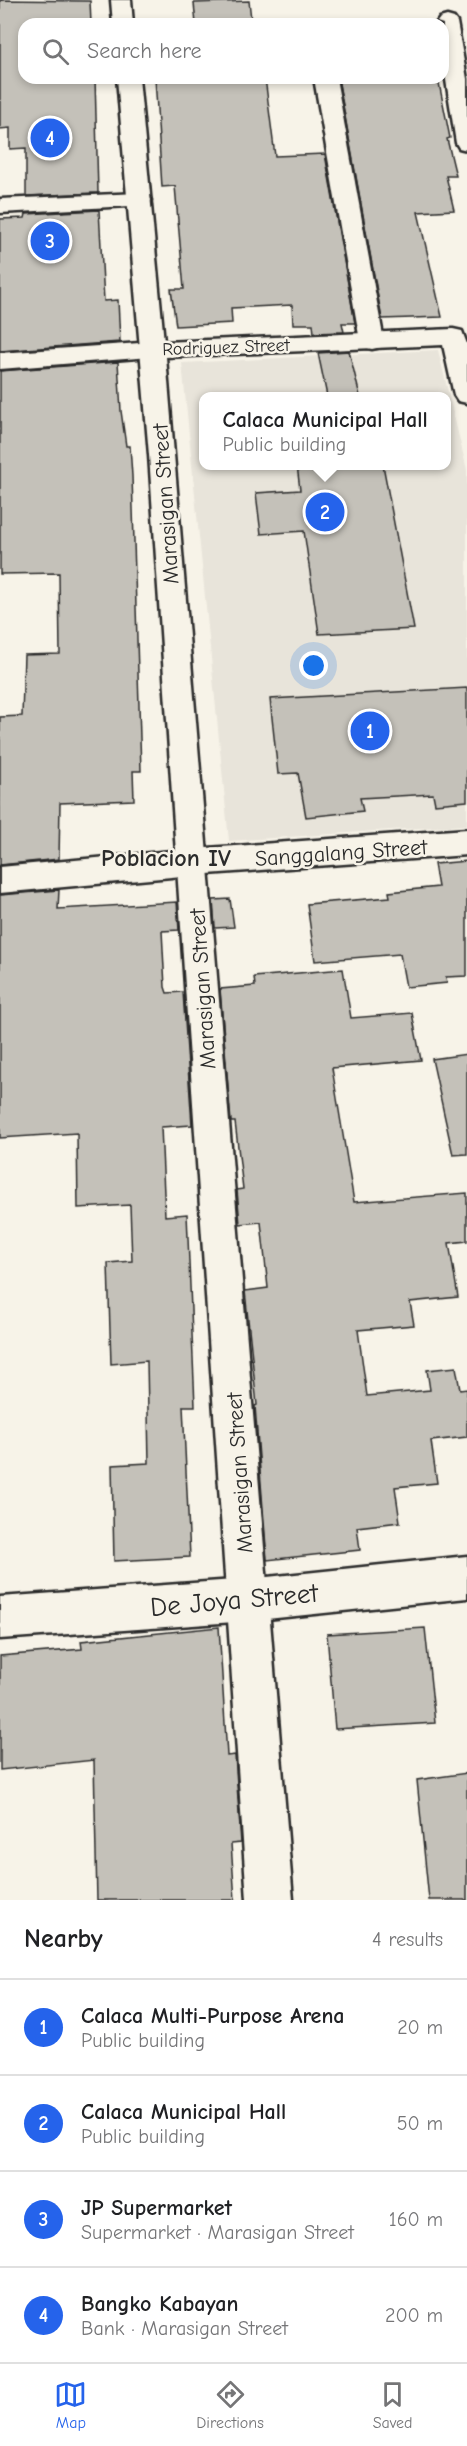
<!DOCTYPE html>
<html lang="en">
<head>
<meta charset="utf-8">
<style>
	:root { --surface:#fff; --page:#f2f2f2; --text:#202124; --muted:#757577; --line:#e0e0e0; --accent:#2563eb }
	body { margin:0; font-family:"Comic Neue",sans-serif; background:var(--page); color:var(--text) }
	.you { position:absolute; left:314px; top:666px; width:21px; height:21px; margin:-15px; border:4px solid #fff; border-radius:50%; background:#1a73e8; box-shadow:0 0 0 9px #1a73e833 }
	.badge { display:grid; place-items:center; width:39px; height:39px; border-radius:50%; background:var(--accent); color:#fff; font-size:20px; font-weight:700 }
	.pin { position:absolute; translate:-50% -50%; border:3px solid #fff; box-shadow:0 2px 6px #0006 }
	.popup { position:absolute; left:199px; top:392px; width:252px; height:78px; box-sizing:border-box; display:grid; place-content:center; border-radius:12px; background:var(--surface); filter:drop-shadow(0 2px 4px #0005); font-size:20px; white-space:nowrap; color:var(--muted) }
	.popup b { font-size:22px; color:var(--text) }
	.popup::after { content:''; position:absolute; left:50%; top:100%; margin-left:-12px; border:12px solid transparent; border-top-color:var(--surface) }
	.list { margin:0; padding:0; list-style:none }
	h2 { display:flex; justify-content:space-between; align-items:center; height:78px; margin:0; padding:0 24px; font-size:26px }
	h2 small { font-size:20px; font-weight:400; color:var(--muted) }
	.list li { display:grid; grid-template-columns:39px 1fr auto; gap:18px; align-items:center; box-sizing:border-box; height:96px; padding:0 24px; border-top:2px solid var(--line) }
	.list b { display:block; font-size:22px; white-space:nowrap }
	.list p { margin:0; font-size:20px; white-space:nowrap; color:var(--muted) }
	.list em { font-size:20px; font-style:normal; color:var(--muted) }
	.icon { flex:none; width:33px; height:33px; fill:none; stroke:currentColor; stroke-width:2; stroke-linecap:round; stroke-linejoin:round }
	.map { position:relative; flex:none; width:467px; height:1900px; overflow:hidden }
	.search { position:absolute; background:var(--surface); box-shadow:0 3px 9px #0003; left:18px; right:18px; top:18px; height:66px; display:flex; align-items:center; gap:15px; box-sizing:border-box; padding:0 21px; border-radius:18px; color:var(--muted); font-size:22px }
	.sheet { height:462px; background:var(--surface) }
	nav { display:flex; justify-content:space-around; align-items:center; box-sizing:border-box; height:84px; border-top:2px solid var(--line); background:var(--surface); font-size:16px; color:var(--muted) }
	nav a { display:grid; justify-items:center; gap:3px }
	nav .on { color:var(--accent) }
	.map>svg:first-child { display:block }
</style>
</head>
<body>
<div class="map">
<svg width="467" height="1900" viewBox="0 0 467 1900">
	<rect width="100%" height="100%" fill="#f7f3e8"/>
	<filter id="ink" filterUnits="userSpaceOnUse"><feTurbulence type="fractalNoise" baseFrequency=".0167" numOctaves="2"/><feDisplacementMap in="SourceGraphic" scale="12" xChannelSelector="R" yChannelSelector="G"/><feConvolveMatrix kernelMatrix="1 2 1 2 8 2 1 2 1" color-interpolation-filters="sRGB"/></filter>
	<g filter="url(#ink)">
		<path fill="#e8e4da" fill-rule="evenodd" d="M438,350L467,470V825L229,841L182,363ZM204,396H446V466H204Z"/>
		<g fill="#c4c1b9" stroke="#2b2b2b" stroke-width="1.5">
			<polygon points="0,0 90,1 91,24 24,24 24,78 95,78 98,193 26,196 26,148 10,149 10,128 0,129"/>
			<polygon points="249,1 251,19 256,19 257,24 196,24 194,3"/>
			<polygon points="155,78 265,78 275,156 325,154 355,323 342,323 344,332 314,333 313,324 293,324 292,305 231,308 232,323 176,326 171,289 184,289 175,186 162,187"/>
			<polygon points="338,78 438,78 450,138 447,139 456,176 446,176 454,210 418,212 442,317 382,319"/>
			<polygon points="99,210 104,301 118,300 120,342 0,351 0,219 25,218 26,214"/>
			<polygon points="349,351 360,396 327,396 318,353"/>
			<polygon points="118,362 121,411 126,446 130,446 132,476 141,771 133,771 134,800 60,803 59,859 0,865 0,717 22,716 24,655 60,654 59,573 0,574 0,371"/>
			<polygon points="297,465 383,465 414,629 319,634 304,531 261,534 256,493 300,490"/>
			<polygon points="467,688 467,801 435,804 433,794 360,798 363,811 306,817 298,773 278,774 270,699"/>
			<polygon points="467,861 467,976 446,977 447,983 406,987 400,954 315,961 307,904 390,897 389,892 438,887 434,864"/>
			<polygon points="59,890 58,909 177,902 179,930 162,931 165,987 167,993 183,992 192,1125 161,1127 165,1216 187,1214 195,1406 183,1406 190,1557 114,1561 112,1465 149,1463 147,1361 111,1364 108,1263 132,1261 130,1205 78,1208 77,1133 0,1138 0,895"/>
			<polygon points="230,899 234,927 215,928 213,900"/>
			<polygon points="343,969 351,1018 412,1013 421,1060 332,1068 354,1202 467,1193 467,1241 449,1243 458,1297 410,1302 414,1325 358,1330 367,1396 430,1390 427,1370 456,1367 460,1390 467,1389 467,1437 431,1441 437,1483 395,1487 400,1522 357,1527 360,1550 267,1560 255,1406 257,1405 245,1291 268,1288 261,1222 240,1224 237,1190 243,1189 235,1122 231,1122 220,989 255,986 254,977"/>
			<polygon points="467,1054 467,1154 453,1155 432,1059"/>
			<polygon points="219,1627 227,1756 235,1755 241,1843 231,1844 235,1900 97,1900 94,1760 0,1770 0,1656 82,1649 81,1641"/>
			<polygon points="425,1628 435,1723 335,1729 327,1634"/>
			<polygon points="467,1773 467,1900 429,1900 417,1780"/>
		</g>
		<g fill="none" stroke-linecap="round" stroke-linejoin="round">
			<g stroke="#2b2b2b" stroke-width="5">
				<g id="minor">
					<polygon points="447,16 454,18 457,22 467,79 467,150 459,148 456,143 443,61 443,24 437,22 440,18"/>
					<polygon points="314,78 336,78 384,341 381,347 372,349 363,347 360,341"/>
					<polygon points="140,193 148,195 151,200 148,205 0,213 0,199"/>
					<polygon points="154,342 163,344 166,350 163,356 0,369 0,353"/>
					<polygon points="467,829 467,855 193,875 0,893 0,867 193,849"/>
					<polygon points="467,1556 467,1598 248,1621 0,1639 0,1597 248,1579"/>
				</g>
			</g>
			<g stroke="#2b2b2b" stroke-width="5">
				<g id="major">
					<polygon points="111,0 131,0 133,24 113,24"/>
					<polygon points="117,78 139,78 164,342 453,329 462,331 467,344 467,403 458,401 454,395 443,345 166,357 293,1900 247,1900 149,455"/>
				</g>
			</g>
			<use href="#minor" fill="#f7f3e8" fill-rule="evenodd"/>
			<use href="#major" fill="#f7f3e8" fill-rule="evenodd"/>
		</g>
	</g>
	<g text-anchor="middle" stroke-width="5" stroke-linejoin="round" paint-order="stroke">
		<g font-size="18" fill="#2b2b2b" stroke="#f7f3e8">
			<text transform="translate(226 347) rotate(-2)" y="6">Rodriguez Street</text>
		</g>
		<g font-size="22" fill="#2b2b2b" stroke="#f7f3e8">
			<text transform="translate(165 504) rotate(-94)" y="8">Marasigan Street</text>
			<text transform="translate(341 852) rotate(-4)" y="8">Sanggalang Street</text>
			<text transform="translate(202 989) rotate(-94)" y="8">Marasigan Street</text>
			<text transform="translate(239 1473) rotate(-94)" y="8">Marasigan Street</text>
		</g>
		<g font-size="24" font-weight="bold" fill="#2b2b2b" stroke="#f7f3e8">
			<text x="166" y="866">Poblacion IV</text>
		</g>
		<g font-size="27" fill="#2b2b2b" stroke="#f7f3e8">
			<text transform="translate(234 1600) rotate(-5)" y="9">De Joya Street</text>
		</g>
	</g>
</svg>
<div class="you"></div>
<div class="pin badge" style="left:370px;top:731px">1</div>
<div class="pin badge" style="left:325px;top:512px">2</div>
<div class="popup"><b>Calaca Municipal Hall</b>Public building</div>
<div class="pin badge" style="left:50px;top:241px">3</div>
<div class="pin badge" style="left:50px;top:138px">4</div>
<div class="search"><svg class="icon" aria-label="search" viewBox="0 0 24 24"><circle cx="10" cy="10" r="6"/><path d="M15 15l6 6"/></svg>Search here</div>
</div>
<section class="sheet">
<h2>Nearby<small>4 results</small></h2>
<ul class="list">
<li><span class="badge">1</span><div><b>Calaca Multi-Purpose Arena</b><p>Public building</p></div><em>20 m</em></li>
<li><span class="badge">2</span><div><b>Calaca Municipal Hall</b><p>Public building</p></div><em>50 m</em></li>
<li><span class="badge">3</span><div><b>JP Supermarket</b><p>Supermarket · Marasigan Street</p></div><em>160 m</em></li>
<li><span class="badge">4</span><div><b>Bangko Kabayan</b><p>Bank · Marasigan Street</p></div><em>200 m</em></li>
</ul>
</section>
<nav>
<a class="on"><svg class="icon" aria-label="map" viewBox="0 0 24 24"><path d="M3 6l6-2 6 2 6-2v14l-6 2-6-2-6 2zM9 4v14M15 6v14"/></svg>Map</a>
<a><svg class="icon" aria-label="directions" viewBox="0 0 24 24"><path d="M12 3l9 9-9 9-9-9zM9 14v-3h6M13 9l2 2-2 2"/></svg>Directions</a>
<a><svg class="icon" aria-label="saved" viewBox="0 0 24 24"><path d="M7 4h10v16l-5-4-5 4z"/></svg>Saved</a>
</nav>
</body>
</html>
